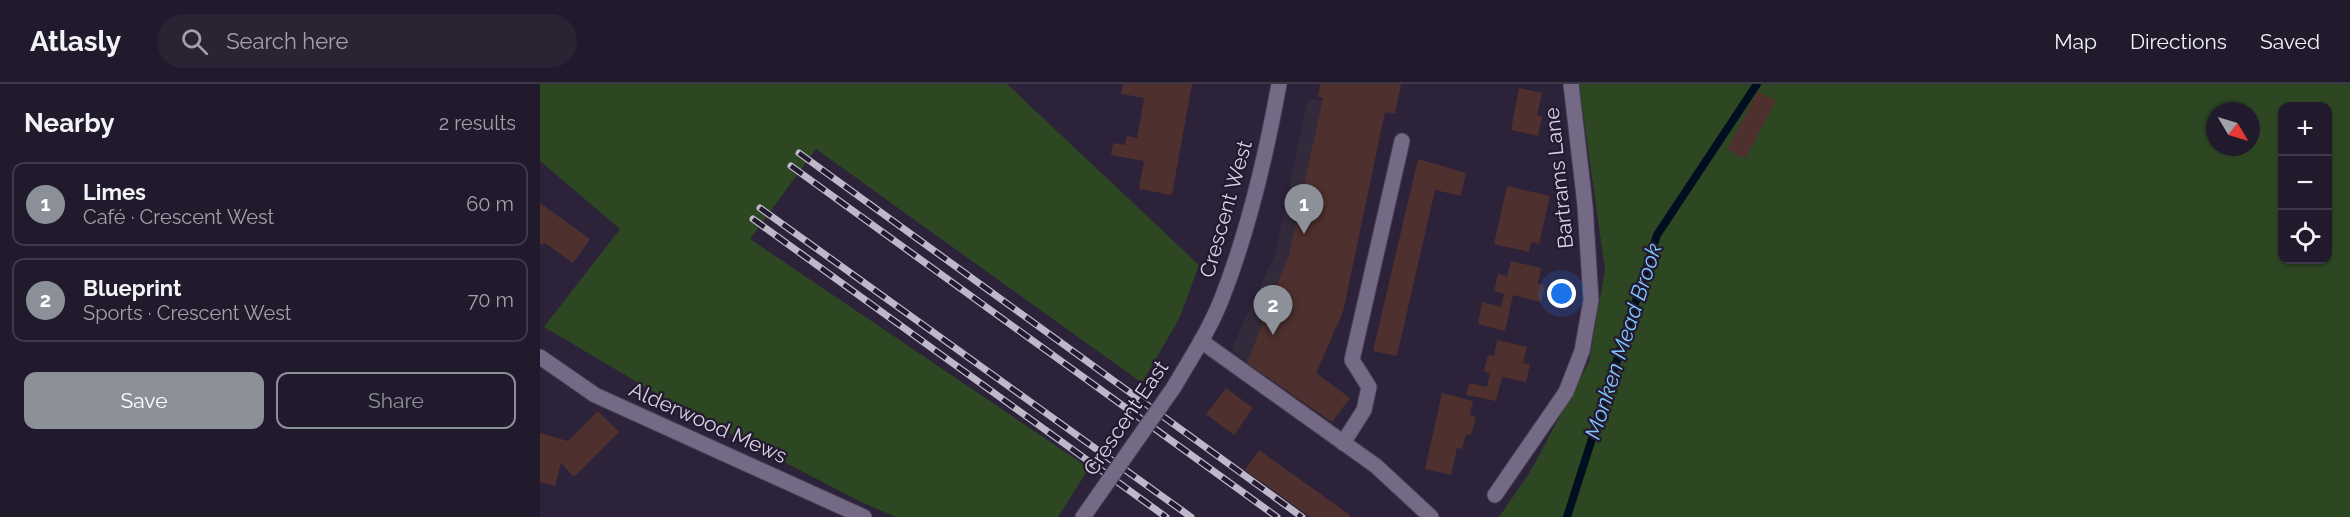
<!DOCTYPE html>
<html lang="en">
<head>
<meta charset="utf-8">
<style>
	:root { --surface:#211a2c; --page:#292334; --text:#f1f3f6; --muted:#a2a1a9; --line:#3e3848; --accent:#8c9099 }
	body { margin:0; font-family:Raleway,sans-serif; background:var(--page); color:var(--text) }
	.controls { position:absolute; right:18px; top:18px; display:grid; overflow:hidden; border-radius:12px; box-shadow:0 2px 4px #0004 }
	.controls button { width:54px; height:54px; display:grid; place-items:center; padding:0; border:0; border-bottom:2px solid var(--line); background:var(--surface); color:var(--text); font:30px sans-serif }
	.compass { position:absolute; left:1666px; top:18px; width:54px; height:54px; border-radius:50%; background:var(--surface); box-shadow:0 2px 4px #0004; rotate:128deg }
	.you { position:absolute; left:1022px; top:210px; width:21px; height:21px; margin:-15px; border:4px solid #fff; border-radius:50%; background:#1a73e8; box-shadow:0 0 0 9px #1a73e833 }
	.badge { display:grid; place-items:center; width:39px; height:39px; border-radius:50%; background:var(--accent); color:#fff; font-size:20px; font-weight:700 }
	.pin { position:absolute; translate:-50% -50px; filter:drop-shadow(0 2px 3px #0008) }
	.pin::after { content:''; position:absolute; top:32px; width:21px; height:18px; background:inherit; clip-path:polygon(0 0,100% 0,50% 100%) }
	.list { margin:0; padding:0; list-style:none }
	h2 { display:flex; justify-content:space-between; align-items:center; height:78px; margin:0; padding:0 24px; font-size:26px }
	h2 small { font-size:20px; font-weight:400; color:var(--muted) }
	.list li { display:grid; grid-template-columns:39px 1fr auto; gap:18px; align-items:center; box-sizing:border-box; height:84px; margin:0 12px 12px; padding:0 12px; border:2px solid var(--line); border-radius:12px }
	.list b { display:block; font-size:22px; white-space:nowrap }
	.list p { margin:0; font-size:20px; white-space:nowrap; color:var(--muted) }
	.list em { font-size:20px; font-style:normal; color:var(--muted) }
	.actions { display:flex; gap:12px; padding:18px 24px }
	.actions a { flex:1; padding:14px 0; border:2px solid var(--accent); border-radius:12px; text-align:center; font-size:21px; color:var(--accent) }
	.actions .main { background:var(--accent); color:#fff }
	.icon { flex:none; width:33px; height:33px; fill:none; stroke:currentColor; stroke-width:2; stroke-linecap:round; stroke-linejoin:round }
	.map { position:relative; flex:none; width:1810px; height:433px; overflow:hidden }
	header { display:flex; align-items:center; gap:36px; box-sizing:border-box; height:84px; padding:0 30px; background:var(--surface); border-bottom:2px solid var(--line) }
	header strong { font-size:28px }
	nav { display:flex; gap:33px; margin-inline-start:auto; font-size:21px }
	.search { width:420px; height:54px; background:var(--page); display:flex; align-items:center; gap:15px; box-sizing:border-box; padding:0 21px; border-radius:33px; color:var(--muted); font-size:22px }
	main { display:flex }
	aside { flex:1; background:var(--surface) }
	.map>svg:first-child { display:block }
</style>
</head>
<body>
<header>
<strong>Atlasly</strong>
<div class="search"><svg class="icon" aria-label="search" viewBox="0 0 24 24"><circle cx="10" cy="10" r="6"/><path d="M15 15l6 6"/></svg>Search here</div>
<nav><a>Map</a><a>Directions</a><a>Saved</a></nav>
</header>
<main>
<aside>
<h2>Nearby<small>2 results</small></h2>
<ul class="list">
<li><span class="badge">1</span><div><b>Limes</b><p>Café · Crescent West</p></div><em>60 m</em></li>
<li><span class="badge">2</span><div><b>Blueprint</b><p>Sports · Crescent West</p></div><em>70 m</em></li>
</ul>
<div class="actions"><a class="main">Save</a><a>Share</a></div>
</aside>
<div class="map">
<svg width="1810" height="433" viewBox="0 0 1810 433">
	<rect width="100%" height="100%" fill="#2c223a"/>
	<polygon fill="#332b3b" points="768,14 845,28 776,289 810,314 792,338 691,266 735,170"/>
	<g fill="#2d4723" fill-rule="evenodd">
		<polygon points="0,0 467,0 659,181 640,233 602,299 276,65 210,155 549,384 518,433 356,433 321,418 146,327 4,243 80,145 0,77"/>
		<path d="M1039,0H1810V433H959L990,388L1049,278L1065,186ZM1742,22H1788V176H1742ZM1675,27H1711V63H1675Z"/>
	</g>
	<g fill="none" stroke-linecap="round" stroke-linejoin="round">
		<polyline stroke="#000f1f" stroke-width="8" points="1027,433 1117,151 1217,0"/>
	</g>
	<g fill="#4e302e">
		<polygon points="583,0 652,0 632,111 599,105 604,77 571,71 573,59 585,61 587,52 597,54 601,33 604,14 581,10"/>
		<polygon points="780,0 861,0 855,30 845,28 803,228 776,289 810,314 792,338 707,279 749,171 783,14 778,13"/>
		<polygon points="979,4 1002,9 997,31 1002,32 998,52 971,46"/>
		<polygon points="1218,7 1236,17 1205,75 1187,65"/>
		<polygon points="878,75 926,89 921,112 895,106 857,272 833,267"/>
		<polygon points="967,102 1010,112 999,160 991,158 989,168 954,160"/>
		<polygon points="0,119 50,155 33,179 5,159 0,161"/>
		<polygon points="971,177 1001,184 998,200 1005,201 1001,218 973,211 965,247 938,240 942,218 961,223 964,210 954,207 958,190 967,192"/>
		<polygon points="957,256 987,263 983,279 990,280 986,298 962,293 956,317 926,311 929,299 947,303 950,289 944,287 948,271 954,272"/>
		<polygon points="686,304 713,324 694,351 666,330"/>
		<polygon points="902,309 933,317 930,331 936,333 931,351 926,350 922,365 917,364 911,391 885,385"/>
		<polygon points="58,327 79,348 34,393 21,379 15,402 0,398 0,349 28,357"/>
		<polygon points="719,366 810,431 809,433 770,433 705,386"/>
	</g>
	<g fill="none" stroke-linecap="round" stroke-linejoin="round">
		<g stroke="#483f53" stroke-width="17">
			<g id="minor">
				<polyline points="661,257 836,382 891,433"/>
				<polyline points="0,273 55,311 324,433"/>
				<path d="M634,303C651,274 670,245 682,214C709,145 726,72 739,0"/>
				<polyline points="803,359 824,326 829,303 812,276 862,57"/>
				<polyline points="955,411 1026,308 1042,267 1051,216 1045,121 1031,0"/>
				<polyline points="543,433 550,423"/>
			</g>
		</g>
		<use href="#minor" stroke="#756a86" stroke-width="15"/>
		<g stroke="#beb8c9" stroke-width="7">
			<g id="rail">
				<polyline points="259,69 762,433"/>
				<polyline points="251,82 737,433"/>
				<polyline points="220,124 651,433"/>
				<polyline points="213,135 626,433"/>
			</g>
		</g>
		<use href="#rail" stroke="#231930" stroke-width="4.5" stroke-dasharray="14" stroke-linecap="butt"/>
		<g stroke="#483f53" stroke-width="17" stroke-linecap="butt">
			<polyline id="minor-bridge" points="550,423 634,303"/>
		</g>
		<use href="#minor-bridge" stroke="#756a86" stroke-width="15"/>
	</g>
	<g text-anchor="middle" stroke-width="4.5" stroke-linejoin="round" paint-order="stroke">
		<g font-size="21" fill="#d8d2e2" stroke="#231930">
			<text transform="translate(1019 94) rotate(-96)" y="7">Bartrams Lane</text>
			<text transform="translate(686 125) rotate(-74)" y="7">Crescent West</text>
			<text transform="translate(586 334) rotate(-56)" y="7">Crescent East</text>
			<text transform="translate(168 339) rotate(24)" y="7">Alderwood Mews</text>
		</g>
		<g font-size="22" font-style="italic" fill="#7cc8fd" stroke="#231930">
			<text transform="translate(1083 257) rotate(-72)" y="8">Monken Mead Brook</text>
		</g>
	</g>
</svg>
<div class="controls">
<button>+</button>
<button>−</button>
<button><svg class="icon" aria-label="locate" viewBox="0 0 24 24"><circle cx="12" cy="12" r="6"/><path d="M12 2v4M12 18v4M2 12h4M18 12h4"/></svg></button>
</div>
<svg class="compass" viewBox="-18 -18 36 36"><path d="M0-13l5 13h-10z" fill="#e53935"/><path d="M0 13l5-13h-10z" fill="#a2a1a9"/></svg>
<div class="you"></div>
<div class="pin badge" style="left:764px;top:150px">1</div>
<div class="pin badge" style="left:733px;top:251px">2</div>
</div>
</main>
</body>
</html>
